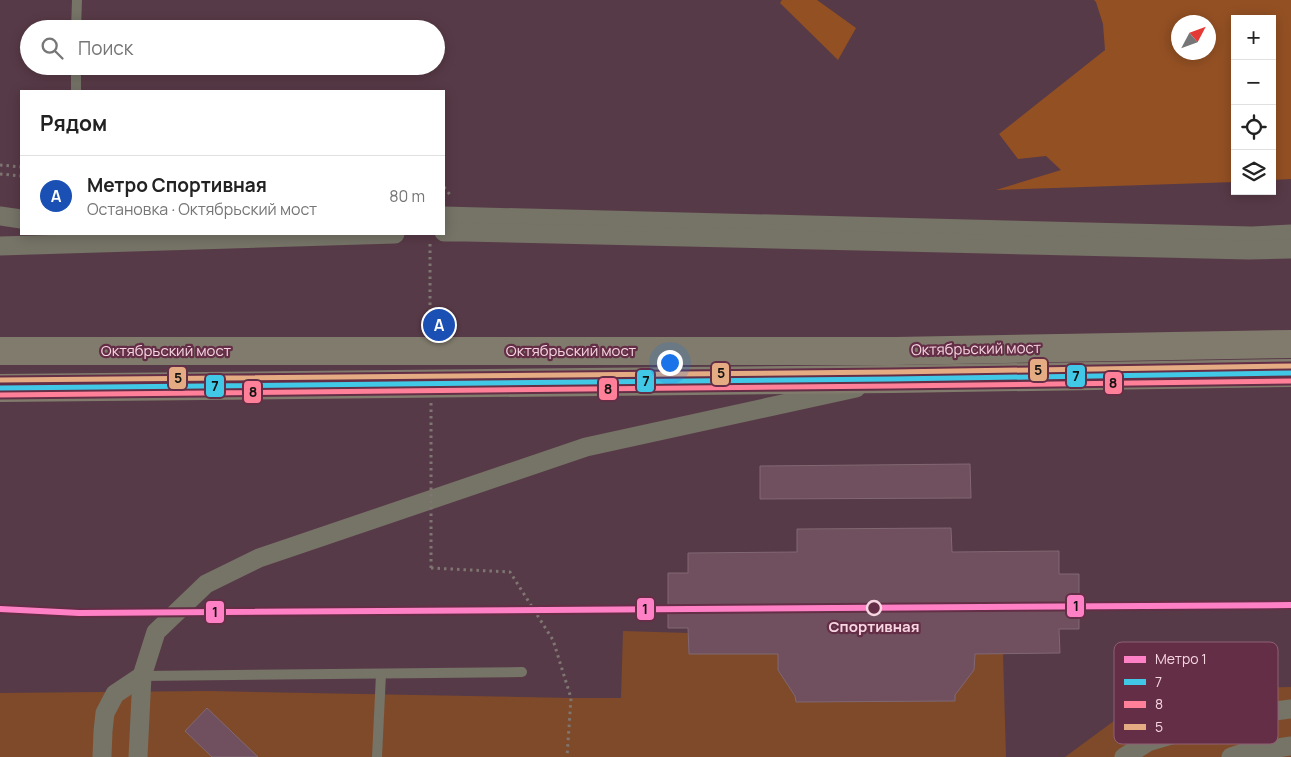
<!DOCTYPE html>
<html lang="ru">
<head>
<meta charset="utf-8">
<style>
	:root { --surface:#fff; --page:#f6f6f6; --text:#222; --muted:#767676; --line:#e0e0e0; --accent:#695a60 }
	body { margin:0; font-family:Manrope,sans-serif; background:var(--page); color:var(--text) }
	.controls { position:absolute; right:15px; top:15px; display:grid; overflow:hidden; border-radius:0px; box-shadow:0 2px 12px #0003 }
	.controls button { width:45px; height:45px; display:grid; place-items:center; padding:0; border:0; border-bottom:1px solid var(--line); background:var(--surface); color:var(--text); font:25px sans-serif }
	.compass { position:absolute; left:1171px; top:15px; width:45px; height:45px; border-radius:50%; background:var(--surface); box-shadow:0 2px 12px #0003; rotate:49deg }
	.you { position:absolute; left:669px; top:362px; width:18px; height:18px; margin:-12px; border:4px solid #fff; border-radius:50%; background:#1a73e8; box-shadow:0 0 0 8px #1a73e833 }
	.badge { display:grid; place-items:center; width:32px; height:32px; border-radius:50%; background:var(--accent); color:#fff; font-size:16px; font-weight:700 }
	.pin { position:absolute; translate:-50% -50%; border:2px solid #fff; box-shadow:0 1px 5px #0006 }
	.list { margin:0; padding:0; list-style:none }
	h2 { display:flex; justify-content:space-between; align-items:center; height:65px; margin:0; padding:0 20px; font-size:21px }
	h2 small { font-size:16px; font-weight:400; color:var(--muted) }
	.list li { display:grid; grid-template-columns:32px 1fr auto; gap:15px; align-items:center; box-sizing:border-box; height:80px; padding:0 20px; border-top:1px solid var(--line) }
	.list b { display:block; font-size:19px; white-space:nowrap }
	.list p { margin:0; font-size:16px; white-space:nowrap; color:var(--muted) }
	.list em { font-size:16px; font-style:normal; color:var(--muted) }
	.icon { flex:none; width:28px; height:28px; fill:none; stroke:currentColor; stroke-width:2; stroke-linecap:round; stroke-linejoin:round }
	.map { position:relative; flex:none; width:1291px; height:757px; overflow:hidden }
	.search { position:absolute; background:var(--surface); box-shadow:0 2px 12px #0003; left:20px; top:20px; width:425px; height:55px; display:flex; align-items:center; gap:12px; box-sizing:border-box; padding:0 18px; border-radius:28px; color:var(--muted); font-size:19px }
	.panel { position:absolute; background:var(--surface); box-shadow:0 2px 12px #0003; left:20px; top:90px; width:425px; height:145px; border-radius:0px }
	.map>svg:first-child { display:block }
</style>
</head>
<body>
<div class="map">
<svg width="1291" height="757" viewBox="0 0 1291 757">
	<rect width="100%" height="100%" fill="#573a47"/>
	<g fill="#7f4a29">
		<polygon points="623,631 688,633 689,654 778,654 778,670 795,696 796,702 955,701 955,695 974,668 975,654 1003,653 1006,757 0,757 0,693 208,691 571,698 621,698"/>
		<polygon points="1291,687 1291,757 1065,757 1156,690"/>
	</g>
	<g fill="#935023" fill-rule="evenodd">
		<polygon points="782,0 817,0 856,28 838,60 780,3"/>
		<path d="M1094,0H1291V179L1272,180V19H1235V182L996,190L1061,170L1046,156L1018,159L999,134L1105,50L1103,24L1096,2ZM1178,22H1208V52H1178Z"/>
	</g>
	<g fill="#70505e" stroke="#816873">
		<polygon points="970,464 971,498 760,499 760,466"/>
		<polygon points="951,528 952,552 1059,551 1059,574 1079,574 1079,629 1059,629 1060,653 975,654 974,670 955,695 955,701 796,702 795,696 778,670 778,654 689,654 688,628 668,628 668,573 688,573 688,553 797,552 797,529"/>
		<polygon points="207,708 258,757 212,757 185,731"/>
	</g>
	<g fill="none" stroke-linecap="round" stroke-linejoin="round">
		<g stroke="#7f7672" stroke-width="3" stroke-dasharray="2.5 4" stroke-linecap="butt">
			<polyline points="0,165 21,167"/>
			<polyline points="0,174 21,176"/>
			<polyline points="444,187 451,196"/>
			<polyline points="430,244 430,328"/>
			<polyline points="431,568 510,572 553,640 571,698 567,757"/>
		</g>
		<g stroke="#767367" stroke-width="10">
			<polyline points="76,29 77,0"/>
			<polyline points="76,91 76,66"/>
			<polyline points="142,676 522,672"/>
			<polyline points="377,757 381,674"/>
		</g>
		<g stroke="#767367" stroke-width="19">
			<polyline points="0,216 21,219"/>
			<polyline points="444,216 1252,236 1291,234"/>
			<polyline points="444,232 465,232 1249,250 1291,249"/>
			<polyline points="0,246 395,234"/>
			<polyline points="102,757 103,731 105,713 115,694 142,676"/>
			<polyline points="138,757 142,676 156,632 206,584 259,558 586,447 856,388"/>
			<polyline points="1124,757 1148,742 1236,716 1291,709"/>
			<polyline points="1231,757 1243,753 1291,746"/>
		</g>
		<g stroke="#807b6c" stroke-width="28">
			<polyline points="0,351 895,351 1291,344"/>
			<polyline points="0,388 892,379 1291,373"/>
		</g>
		<polyline stroke="#7f7672" stroke-width="3" stroke-dasharray="2.5 4" stroke-linecap="butt" points="431,568 431,403"/>
		<g stroke="#632e46" stroke-width="9">
			<polyline id="bus-1" points="0,388 892,379 1291,373"/>
		</g>
		<g stroke="#632e46" stroke-width="9">
			<polyline id="bus-2" points="0,395 892,386 1291,381"/>
		</g>
		<g stroke="#632e46" stroke-width="9">
			<polyline id="bus-3" points="0,380 892,372 1291,366"/>
		</g>
		<use href="#bus-1" stroke="#40c8e6" stroke-width="5"/>
		<use href="#bus-2" stroke="#ff8098" stroke-width="5"/>
		<use href="#bus-3" stroke="#e5ac83" stroke-width="5"/>
		<g stroke="#632e46" stroke-width="10">
			<polyline id="metro-1" points="0,609 79,613 1291,605"/>
		</g>
		<use href="#metro-1" stroke="#ff80c5" stroke-width="6"/>
	</g>
	<circle fill="#632e46" stroke="#f7d5e1" stroke-width="2.5" cx="874" cy="608" r="7"/>
	<g text-anchor="middle" stroke-width="4.5" stroke-linejoin="round" paint-order="stroke">
		<g font-size="15" fill="#f7d5e1" stroke="#632e46">
			<text transform="translate(976 349) rotate(-1)" y="5">Октябрьский мост</text>
			<text x="166" y="356">Октябрьский мост</text>
			<text x="571" y="356">Октябрьский мост</text>
		</g>
		<g font-size="15" font-weight="bold" fill="#f7d5e1" stroke="#632e46">
			<text x="874" y="632">Спортивная</text>
		</g>
	</g>
	<rect x="1114" y="642" width="164" height="102" rx="8" fill="#632e46" stroke="#8f6074" stroke-width="1"/>
	<rect x="1124" y="656" width="22" height="7" fill="#ff80c5"/>
	<rect x="1124" y="679" width="22" height="6" fill="#40c8e6"/>
	<rect x="1124" y="701" width="22" height="7" fill="#ff8098"/>
	<rect x="1124" y="724" width="22" height="6" fill="#e5ac83"/>
	<g font-size="14" fill="#f7d5e1">
		<text x="1155" y="664">Метро 1</text>
		<text x="1155" y="687">7</text>
		<text x="1155" y="709">8</text>
		<text x="1155" y="732">5</text>
	</g>
	<g stroke="#632e46" stroke-width="2">
		<rect x="1029" y="358" width="19" height="24" rx="5" fill="#e5ac83"/>
		<rect x="711" y="362" width="19" height="24" rx="5" fill="#e5ac83"/>
		<rect x="1066" y="364" width="20" height="24" rx="5" fill="#40c8e6"/>
		<rect x="168" y="366" width="19" height="24" rx="5" fill="#e5ac83"/>
		<rect x="636" y="369" width="19" height="24" rx="5" fill="#40c8e6"/>
		<rect x="1104" y="371" width="19" height="24" rx="5" fill="#ff8098"/>
		<rect x="205" y="374" width="20" height="24" rx="5" fill="#40c8e6"/>
		<rect x="598" y="377" width="20" height="24" rx="5" fill="#ff8098"/>
		<rect x="243" y="380" width="19" height="24" rx="5" fill="#ff8098"/>
		<rect x="1066" y="594" width="19" height="24" rx="5" fill="#ff80c5"/>
		<rect x="636" y="597" width="19" height="24" rx="5" fill="#ff80c5"/>
		<rect x="205" y="600" width="20" height="24" rx="5" fill="#ff80c5"/>
	</g>
	<g font-size="14" text-anchor="middle" font-weight="bold" fill="#111">
		<text x="1038" y="375">5</text>
		<text x="721" y="378">5</text>
		<text x="1076" y="381">7</text>
		<text x="178" y="383">5</text>
		<text x="646" y="386">7</text>
		<text x="1113" y="388">8</text>
		<text x="215" y="391">7</text>
		<text x="608" y="394">8</text>
		<text x="253" y="397">8</text>
		<text x="1076" y="611">1</text>
		<text x="645" y="614">1</text>
		<text x="215" y="617">1</text>
	</g>
</svg>
<div class="controls">
<button>+</button>
<button>−</button>
<button><svg class="icon" aria-label="locate" viewBox="0 0 24 24"><circle cx="12" cy="12" r="6"/><path d="M12 2v4M12 18v4M2 12h4M18 12h4"/></svg></button>
<button><svg class="icon" aria-label="layers" viewBox="0 0 24 24"><path d="M12 4l9 5-9 5-9-5zM3 14l9 5 9-5"/></svg></button>
</div>
<svg class="compass" viewBox="-18 -18 36 36"><path d="M0-13l5 13h-10z" fill="#e53935"/><path d="M0 13l5-13h-10z" fill="#767676"/></svg>
<div class="you"></div>
<div class="pin badge" style="left:439px;top:325px;background:#1a4fb4">A</div>
<div class="search"><svg class="icon" aria-label="search" viewBox="0 0 24 24"><circle cx="10" cy="10" r="6"/><path d="M15 15l6 6"/></svg>Поиск</div>
<section class="panel">
<h2>Рядом<small></small></h2>
<ul class="list">
<li><span class="badge" style="background:#1a4fb4">A</span><div><b>Метро Спортивная</b><p>Остановка · Октябрьский мост</p></div><em>80 m</em></li>
</ul>
</section>
</div>
</body>
</html>
